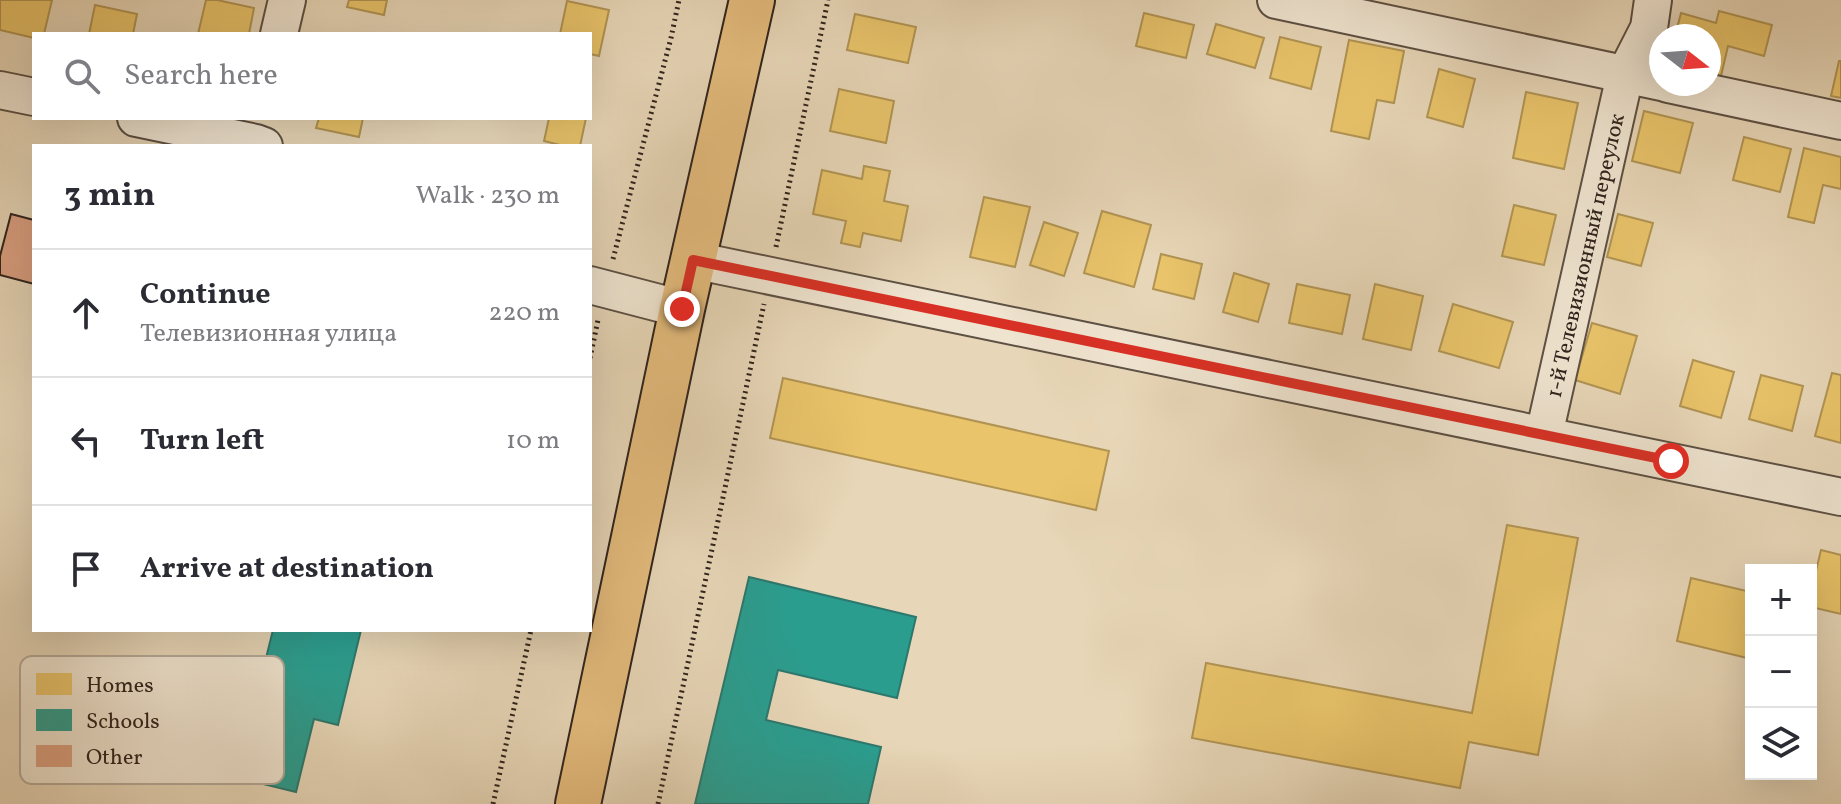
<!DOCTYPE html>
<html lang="en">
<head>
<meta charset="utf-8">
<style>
	:root { --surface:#fff; --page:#f2f2f3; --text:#2b2b33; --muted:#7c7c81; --line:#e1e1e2 }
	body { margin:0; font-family:Vollkorn,serif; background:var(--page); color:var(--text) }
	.controls { position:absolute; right:24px; bottom:24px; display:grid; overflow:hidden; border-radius:0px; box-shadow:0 8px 32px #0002 }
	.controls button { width:72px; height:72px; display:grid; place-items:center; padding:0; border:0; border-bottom:2px solid var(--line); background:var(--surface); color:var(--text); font:40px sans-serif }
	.compass { position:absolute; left:1649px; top:24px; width:72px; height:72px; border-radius:50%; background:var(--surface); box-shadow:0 8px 32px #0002; rotate:107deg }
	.stop { position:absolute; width:24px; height:24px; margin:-18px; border:6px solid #d93025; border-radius:50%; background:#fff }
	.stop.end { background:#d93025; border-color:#fff; box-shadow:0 2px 8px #0008 }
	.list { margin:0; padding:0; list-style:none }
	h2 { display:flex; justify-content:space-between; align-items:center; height:104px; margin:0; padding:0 32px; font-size:34px }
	h2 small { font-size:26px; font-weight:400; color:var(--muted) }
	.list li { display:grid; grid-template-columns:52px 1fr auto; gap:24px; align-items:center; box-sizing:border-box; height:128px; padding:0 32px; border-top:2px solid var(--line) }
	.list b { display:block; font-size:30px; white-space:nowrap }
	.list p { margin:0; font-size:26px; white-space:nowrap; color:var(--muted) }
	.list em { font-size:26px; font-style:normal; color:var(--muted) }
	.icon { flex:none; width:44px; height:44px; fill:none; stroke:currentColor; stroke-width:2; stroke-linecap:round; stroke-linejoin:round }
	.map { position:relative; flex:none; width:1841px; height:804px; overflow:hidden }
	.search { position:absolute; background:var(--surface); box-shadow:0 8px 32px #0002; left:32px; top:32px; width:560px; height:88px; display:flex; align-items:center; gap:20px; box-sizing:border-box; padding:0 28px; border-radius:0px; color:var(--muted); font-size:30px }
	.panel { position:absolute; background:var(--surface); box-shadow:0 8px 32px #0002; left:32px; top:144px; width:560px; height:488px; border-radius:0px }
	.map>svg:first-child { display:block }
</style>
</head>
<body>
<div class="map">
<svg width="1841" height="804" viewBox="0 0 1841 804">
	<rect width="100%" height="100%" fill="#e7d6b7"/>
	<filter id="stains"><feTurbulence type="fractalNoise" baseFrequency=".0025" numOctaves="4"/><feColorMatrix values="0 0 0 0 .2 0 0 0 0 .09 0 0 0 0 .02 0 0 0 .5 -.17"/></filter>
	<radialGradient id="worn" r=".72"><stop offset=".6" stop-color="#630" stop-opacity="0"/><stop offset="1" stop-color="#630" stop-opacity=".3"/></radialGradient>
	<g fill="#e9c46a" stroke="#b19453" stroke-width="2">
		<polygon points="0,0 52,0 44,34 34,34 34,38 0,30"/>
		<polygon points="206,0 217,0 254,8 249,34 198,34"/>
		<polygon points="349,0 387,0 384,15 347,7"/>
		<polygon points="567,1 609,10 599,56 590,54 590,34 560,34"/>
		<polygon points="95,5 137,14 133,34 89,34"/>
		<polygon points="1719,11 1772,25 1764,56 1728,46 1721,76 1709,73 1709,36 1675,36 1681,13 1716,23"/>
		<polygon points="1144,13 1194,25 1186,58 1136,46"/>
		<polygon points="855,14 916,27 908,63 847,50"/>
		<polygon points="1216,24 1264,38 1255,68 1207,54"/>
		<polygon points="1280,37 1321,47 1311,89 1270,78"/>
		<polygon points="1349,40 1404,51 1394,103 1377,100 1369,139 1331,131"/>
		<polygon points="1839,61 1841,61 1841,98 1831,96"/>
		<polygon points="1439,69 1475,79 1463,127 1427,117"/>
		<polygon points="839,89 894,101 886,143 830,131"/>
		<polygon points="1526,92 1578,103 1564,169 1513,158"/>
		<polygon points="1644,111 1693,123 1680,173 1632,161"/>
		<polygon points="319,118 363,118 359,137 316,128"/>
		<polygon points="549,118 586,118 580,146 564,146 544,141"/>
		<polygon points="1744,137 1791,149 1780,192 1733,180"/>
		<polygon points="1804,148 1841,157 1841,189 1823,185 1814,223 1788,217"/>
		<polygon points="864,166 890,171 884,201 908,206 901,241 863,233 860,247 841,243 846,221 813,214 822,170 862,179"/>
		<polygon points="984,197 1030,207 1015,267 970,257"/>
		<polygon points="1514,205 1556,215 1544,265 1502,256"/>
		<polygon points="1102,211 1151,225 1134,287 1084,273"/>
		<polygon points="1618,214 1653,223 1641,266 1607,257"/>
		<polygon points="1044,222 1078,233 1064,276 1030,265"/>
		<polygon points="1161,254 1202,264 1194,299 1153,289"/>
		<polygon points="1234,273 1269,284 1258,322 1223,312"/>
		<polygon points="1297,284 1350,295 1342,334 1289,323"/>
		<polygon points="1375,284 1423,296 1411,350 1363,339"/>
		<polygon points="1453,304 1513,322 1499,368 1439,351"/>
		<polygon points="1592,323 1637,336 1620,394 1575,380"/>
		<polygon points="1693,360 1734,372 1721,418 1680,406"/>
		<polygon points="1832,373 1841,375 1841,443 1815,436"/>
		<polygon points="1761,375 1803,386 1792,431 1749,419"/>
		<polygon points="783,378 1109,451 1096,510 770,438"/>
		<polygon points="1507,525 1578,538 1538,755 1469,742 1460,788 1192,738 1206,663 1472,713"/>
		<polygon points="1821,550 1841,555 1841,614 1811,607 1811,592"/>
		<polygon points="1691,578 1751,592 1751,659 1677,641"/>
	</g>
	<g fill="#2a9d8f" stroke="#2c786d" stroke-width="2">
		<polygon points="749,577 916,617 897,698 778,670 766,720 881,747 868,804 695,804"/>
		<polygon points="273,630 361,630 338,725 314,719 296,792 91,742 108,671 254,706"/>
	</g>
	<polygon fill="#dba081" stroke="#2f231d" stroke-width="2" points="11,214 34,220 34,284 0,275 0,256"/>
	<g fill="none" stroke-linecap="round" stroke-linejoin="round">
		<g stroke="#5d5044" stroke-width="40">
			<g id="minor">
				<polyline points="1276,0 1661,82"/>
				<polyline points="279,34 287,0"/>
				<polyline points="1668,84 1841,121"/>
				<polyline points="0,90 34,97"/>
				<polyline points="136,118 256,143 264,146"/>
				<polyline points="693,260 1841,497"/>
				<polyline points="590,285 682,309"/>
				<path id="s1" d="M1544,435L1625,75L1649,28L1653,0"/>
			</g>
		</g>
		<g stroke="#2f231d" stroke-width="48">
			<polyline id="primary" points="578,804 682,309 752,0"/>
		</g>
		<g stroke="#2f231d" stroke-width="5" stroke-dasharray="2 4" stroke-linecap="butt">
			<polyline points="776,247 828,0"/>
			<polyline points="613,259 671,38 679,0"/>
			<polyline points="590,358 598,320"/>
			<polyline points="493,804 531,630"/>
			<polyline points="658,804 764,304"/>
		</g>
		<use href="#minor" stroke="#efe4d0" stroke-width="36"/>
		<use href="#primary" stroke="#e4bb7c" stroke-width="44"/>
	</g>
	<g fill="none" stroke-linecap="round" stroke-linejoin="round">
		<polyline stroke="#d93025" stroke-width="10" points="682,309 693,260 1671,461"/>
	</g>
	<g text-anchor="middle" stroke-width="8" stroke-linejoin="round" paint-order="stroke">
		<g font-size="22" fill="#2f231d" stroke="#efe4d0">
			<text dy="8" stroke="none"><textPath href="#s1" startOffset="184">1-й Телевизионный переулок</textPath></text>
		</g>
	</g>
	<rect x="20" y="656" width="264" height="128" rx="12" fill="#efe4d0" stroke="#b5aa9a" stroke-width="2"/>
	<rect x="36" y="673" width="36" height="22" fill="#e9c46a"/>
	<rect x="36" y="709" width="36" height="22" fill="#2a9d8f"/>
	<rect x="36" y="745" width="36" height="22" fill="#dba081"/>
	<g font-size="22" fill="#2f231d">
		<text x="86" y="692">Homes</text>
		<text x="86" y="728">Schools</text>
		<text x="86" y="764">Other</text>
	</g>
	<rect width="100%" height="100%" filter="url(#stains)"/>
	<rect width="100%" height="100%" fill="url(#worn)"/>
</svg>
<div class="controls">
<button>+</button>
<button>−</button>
<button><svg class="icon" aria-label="layers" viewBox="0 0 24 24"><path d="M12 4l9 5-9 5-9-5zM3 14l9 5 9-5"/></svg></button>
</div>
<svg class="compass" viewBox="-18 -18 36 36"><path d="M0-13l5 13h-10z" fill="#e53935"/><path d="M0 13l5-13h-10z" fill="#7c7c81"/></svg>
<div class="stop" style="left:1671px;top:461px"></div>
<div class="stop end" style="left:682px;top:309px"></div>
<div class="search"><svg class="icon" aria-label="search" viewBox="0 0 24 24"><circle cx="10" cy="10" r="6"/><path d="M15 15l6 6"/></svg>Search here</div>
<section class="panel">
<h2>3 min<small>Walk · 230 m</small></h2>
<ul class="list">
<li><svg class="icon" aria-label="ahead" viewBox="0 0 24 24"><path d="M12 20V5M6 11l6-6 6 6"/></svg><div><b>Continue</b><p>Телевизионная улица</p></div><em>220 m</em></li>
<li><svg class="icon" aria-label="left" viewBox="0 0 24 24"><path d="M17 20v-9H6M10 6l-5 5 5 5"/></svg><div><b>Turn left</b></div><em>10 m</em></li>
<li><svg class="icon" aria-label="arrive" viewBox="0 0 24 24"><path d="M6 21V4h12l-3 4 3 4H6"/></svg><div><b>Arrive at destination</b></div></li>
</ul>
</section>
</div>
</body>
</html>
